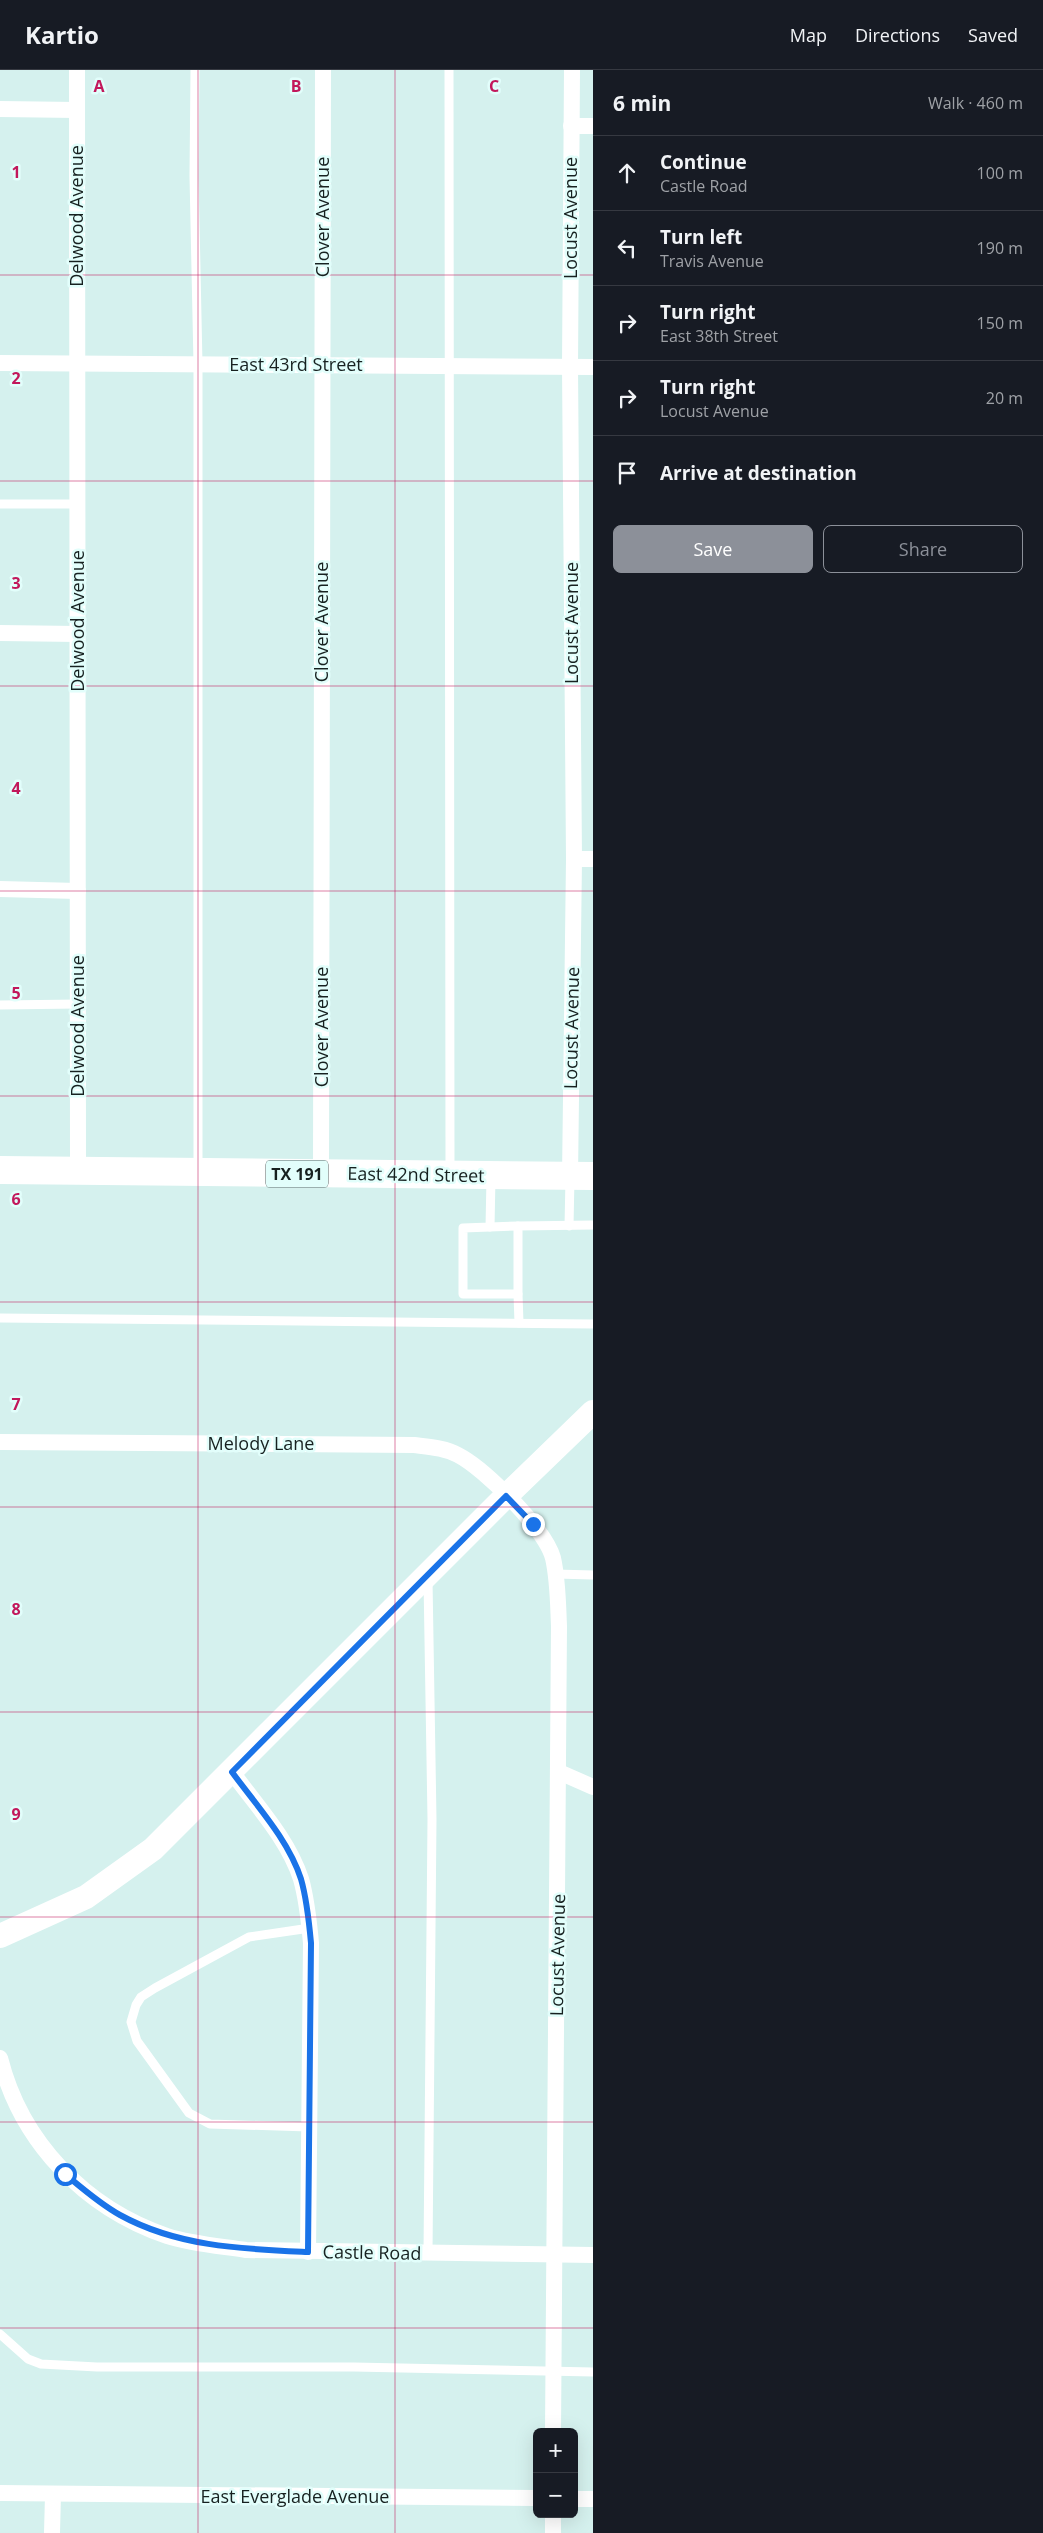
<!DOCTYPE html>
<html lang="en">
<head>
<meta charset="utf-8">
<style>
	:root { --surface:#171b24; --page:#20242c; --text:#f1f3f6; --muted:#9ea1a6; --line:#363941; --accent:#8c9099 }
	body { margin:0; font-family:"Open Sans",sans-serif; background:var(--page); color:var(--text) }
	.controls { position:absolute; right:15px; bottom:15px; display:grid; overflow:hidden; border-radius:8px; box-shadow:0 5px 20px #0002 }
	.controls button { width:45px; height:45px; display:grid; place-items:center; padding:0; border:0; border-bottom:1px solid var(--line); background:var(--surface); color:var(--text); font:25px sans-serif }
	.stop { position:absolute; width:15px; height:15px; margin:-11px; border:4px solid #1a73e8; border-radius:50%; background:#fff }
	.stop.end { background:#1a73e8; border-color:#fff; box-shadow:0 1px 5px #0008 }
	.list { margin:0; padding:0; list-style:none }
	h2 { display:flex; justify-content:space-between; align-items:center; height:65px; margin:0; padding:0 20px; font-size:21px }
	h2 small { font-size:16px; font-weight:400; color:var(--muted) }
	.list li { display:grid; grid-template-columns:32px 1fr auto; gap:15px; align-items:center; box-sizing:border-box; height:75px; padding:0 20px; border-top:1px solid var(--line) }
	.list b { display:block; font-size:19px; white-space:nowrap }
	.list p { margin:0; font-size:16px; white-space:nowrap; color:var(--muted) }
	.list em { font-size:16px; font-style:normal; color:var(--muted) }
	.actions { display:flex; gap:10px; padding:15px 20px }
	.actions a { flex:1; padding:11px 0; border:1px solid var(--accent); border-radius:8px; text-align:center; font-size:18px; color:var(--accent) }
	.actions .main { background:var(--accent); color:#fff }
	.icon { flex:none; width:28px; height:28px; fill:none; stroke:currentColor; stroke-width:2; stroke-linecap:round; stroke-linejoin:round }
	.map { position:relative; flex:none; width:593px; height:2463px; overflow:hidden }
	header { display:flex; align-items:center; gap:30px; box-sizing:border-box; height:70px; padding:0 25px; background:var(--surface); border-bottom:1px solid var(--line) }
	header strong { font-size:24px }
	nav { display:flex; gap:28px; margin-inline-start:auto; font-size:18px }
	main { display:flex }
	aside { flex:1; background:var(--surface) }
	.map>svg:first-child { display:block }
</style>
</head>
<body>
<header>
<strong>Kartio</strong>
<nav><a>Map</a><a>Directions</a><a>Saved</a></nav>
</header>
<main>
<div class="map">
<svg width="593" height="2463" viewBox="0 0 593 2463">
	<rect width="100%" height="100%" fill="#d5f1ee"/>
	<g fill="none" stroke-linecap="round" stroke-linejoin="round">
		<g stroke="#fff" stroke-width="9">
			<polyline points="195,0 194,106 198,294 198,1100"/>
			<polyline points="449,0 450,1102"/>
			<polyline points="0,434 78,434"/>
			<polyline points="0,935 78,934"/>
			<polyline points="491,1108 490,1157 463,1158 463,1224 518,1224 518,1156 593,1155"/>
			<polyline points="569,1156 570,1108"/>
			<polyline points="490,1157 518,1156"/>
			<polyline points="518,1224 519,1253"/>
			<polyline points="0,1248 593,1254"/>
			<polyline points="555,1504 593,1505"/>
			<polyline points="309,2057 210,2054 189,2043 137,1971 131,1952 136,1935 141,1927 155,1918 249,1867 310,1858"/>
			<polyline points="428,2183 432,1749 428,1510"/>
			<polyline points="0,2264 28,2289 41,2294 97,2297 354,2297 593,2302"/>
		</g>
		<g stroke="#fff" stroke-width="16">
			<polyline points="77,0 78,1101"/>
			<polyline points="0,39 77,40"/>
			<polyline points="571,56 593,56"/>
			<polyline points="0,293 593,297"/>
			<polyline points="0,563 78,564"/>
			<polyline points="574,789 593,789"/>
			<polyline points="0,819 78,821"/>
			<polyline points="321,1104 323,0"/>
			<polyline points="570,1107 574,789 570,297 572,0"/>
			<path d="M0,1372L414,1375C430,1377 445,1378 458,1385C485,1399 545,1459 553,1488C558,1510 558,1534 559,1556L553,2362"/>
			<path d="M232,1702C256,1735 288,1769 301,1809C307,1830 309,1851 311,1873L308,2182"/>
			<polyline points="559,1702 593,1717"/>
			<path d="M0,1988C21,2072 85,2138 167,2166C192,2174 220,2176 246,2180L593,2185"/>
			<polyline points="0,2423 537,2428"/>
			<polyline points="574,2429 593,2429"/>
			<polyline points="52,2463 53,2425"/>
			<polyline points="553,2463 553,2444"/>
		</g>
		<polyline stroke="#fff" stroke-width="24" points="0,1866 86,1827 153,1779 506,1426 593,1342"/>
		<polyline stroke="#fff" stroke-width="28" points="0,1100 593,1106"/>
	</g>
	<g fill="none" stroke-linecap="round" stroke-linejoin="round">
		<path stroke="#1a73e8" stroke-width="6" d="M65,2104C83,2119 100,2134 120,2145C178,2177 243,2179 308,2182L311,1873C309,1851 307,1830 301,1809C288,1769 256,1735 232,1702L506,1426L533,1454"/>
	</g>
	<path fill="none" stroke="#c2185b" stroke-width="1" stroke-opacity="0.55" d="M198,0V2463M395,0V2463M0,205H593M0,411H593M0,616H593M0,821H593M0,1026H593M0,1232H593M0,1437H593M0,1642H593M0,1847H593M0,2052H593M0,2258H593"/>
	<g text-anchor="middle" stroke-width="5" stroke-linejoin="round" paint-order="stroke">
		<rect fill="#e2fefb" stroke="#546362" stroke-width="1" x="266" y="1090.5" width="62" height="27" rx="4"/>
		<g font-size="16" font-weight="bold" fill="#172120">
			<text x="297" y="1110">TX 191</text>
		</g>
		<g font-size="18" fill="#172120" stroke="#e2fefb">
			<text transform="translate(77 146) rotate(-90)" y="6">Delwood Avenue</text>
			<text transform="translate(323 147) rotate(-90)" y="6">Clover Avenue</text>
			<text transform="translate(571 148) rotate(-90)" y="6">Locust Avenue</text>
			<text x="296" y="301">East 43rd Street</text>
			<text transform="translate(78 551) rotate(-90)" y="6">Delwood Avenue</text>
			<text transform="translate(322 552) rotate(-90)" y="6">Clover Avenue</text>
			<text transform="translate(572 553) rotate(-90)" y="6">Locust Avenue</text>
			<text transform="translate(78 956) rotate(-90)" y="6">Delwood Avenue</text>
			<text transform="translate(322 957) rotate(-90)" y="6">Clover Avenue</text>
			<text transform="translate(572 958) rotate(-89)" y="6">Locust Avenue</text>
			<text transform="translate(416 1105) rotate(1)" y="6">East 42nd Street</text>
			<text x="261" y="1380">Melody Lane</text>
			<text transform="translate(558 1885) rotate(-89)" y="6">Locust Avenue</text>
			<text transform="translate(372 2183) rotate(1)" y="6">Castle Road</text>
			<text x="295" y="2433">East Everglade Avenue</text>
		</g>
	</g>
	<g font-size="16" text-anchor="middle" font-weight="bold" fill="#c2185b" stroke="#e2fefb" stroke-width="5" stroke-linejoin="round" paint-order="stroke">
		<text x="99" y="22">A</text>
		<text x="296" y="22">B</text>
		<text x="494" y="22">C</text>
		<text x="16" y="108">1</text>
		<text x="16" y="314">2</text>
		<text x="16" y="519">3</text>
		<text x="16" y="724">4</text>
		<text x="16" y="929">5</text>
		<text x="16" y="1135">6</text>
		<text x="16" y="1340">7</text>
		<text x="16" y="1545">8</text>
		<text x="16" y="1750">9</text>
	</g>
</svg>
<div class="controls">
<button>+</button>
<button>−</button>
</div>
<div class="stop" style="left:65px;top:2104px"></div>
<div class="stop end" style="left:533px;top:1454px"></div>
</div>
<aside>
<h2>6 min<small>Walk · 460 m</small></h2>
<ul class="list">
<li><svg class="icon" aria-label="ahead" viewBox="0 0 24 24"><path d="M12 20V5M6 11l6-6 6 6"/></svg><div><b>Continue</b><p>Castle Road</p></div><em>100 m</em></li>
<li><svg class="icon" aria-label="left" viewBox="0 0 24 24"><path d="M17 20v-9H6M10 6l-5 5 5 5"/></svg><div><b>Turn left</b><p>Travis Avenue</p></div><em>190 m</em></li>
<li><svg class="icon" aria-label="right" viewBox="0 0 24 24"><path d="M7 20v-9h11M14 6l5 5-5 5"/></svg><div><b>Turn right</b><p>East 38th Street</p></div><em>150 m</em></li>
<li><svg class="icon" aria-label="right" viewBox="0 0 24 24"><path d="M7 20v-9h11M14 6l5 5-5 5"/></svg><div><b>Turn right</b><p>Locust Avenue</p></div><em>20 m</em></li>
<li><svg class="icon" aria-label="arrive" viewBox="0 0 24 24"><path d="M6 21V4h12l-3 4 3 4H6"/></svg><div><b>Arrive at destination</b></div></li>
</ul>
<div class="actions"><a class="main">Save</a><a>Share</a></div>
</aside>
</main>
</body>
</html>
